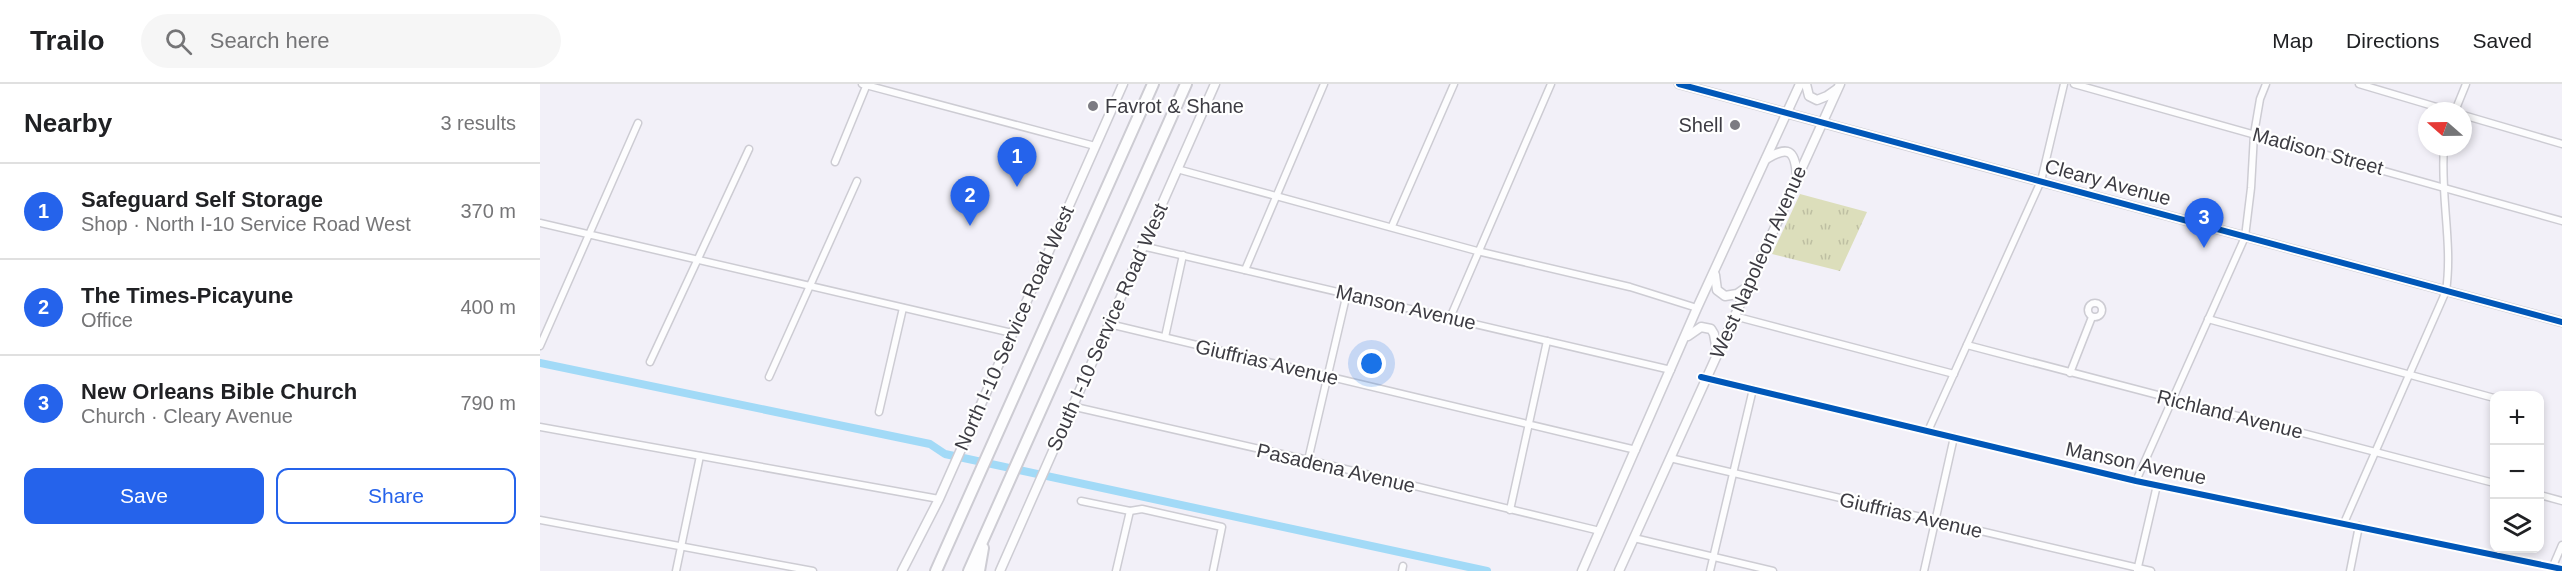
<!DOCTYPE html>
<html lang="en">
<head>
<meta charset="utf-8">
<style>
	:root { --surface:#fff; --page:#f6f6f6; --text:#202124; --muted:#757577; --line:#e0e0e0; --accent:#2563eb }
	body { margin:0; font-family:Arial,sans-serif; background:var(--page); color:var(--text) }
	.controls { position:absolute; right:18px; bottom:18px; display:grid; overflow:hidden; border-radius:12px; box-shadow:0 3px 9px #0003 }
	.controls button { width:54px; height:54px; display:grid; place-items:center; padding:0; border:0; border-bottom:2px solid var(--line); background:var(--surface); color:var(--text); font:30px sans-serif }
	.compass { position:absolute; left:1878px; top:18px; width:54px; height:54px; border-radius:50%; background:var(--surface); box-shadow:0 3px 9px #0003; rotate:290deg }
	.you { position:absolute; left:832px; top:280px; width:21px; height:21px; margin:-15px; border:4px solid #fff; border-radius:50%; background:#1a73e8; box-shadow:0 0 0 9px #1a73e833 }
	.badge { display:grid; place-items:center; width:39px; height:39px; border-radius:50%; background:var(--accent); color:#fff; font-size:20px; font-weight:700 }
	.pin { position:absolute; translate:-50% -50px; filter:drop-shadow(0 2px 3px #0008) }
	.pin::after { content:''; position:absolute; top:32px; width:21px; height:18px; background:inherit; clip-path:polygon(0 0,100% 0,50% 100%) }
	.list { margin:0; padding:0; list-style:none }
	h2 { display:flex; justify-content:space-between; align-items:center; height:78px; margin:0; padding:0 24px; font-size:26px }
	h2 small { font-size:20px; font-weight:400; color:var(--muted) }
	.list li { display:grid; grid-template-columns:39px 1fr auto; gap:18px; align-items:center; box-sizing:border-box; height:96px; padding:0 24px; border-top:2px solid var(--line) }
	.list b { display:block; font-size:22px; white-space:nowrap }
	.list p { margin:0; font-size:20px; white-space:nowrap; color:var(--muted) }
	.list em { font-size:20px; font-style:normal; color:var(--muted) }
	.actions { display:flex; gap:12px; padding:18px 24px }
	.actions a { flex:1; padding:14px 0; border:2px solid var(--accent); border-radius:12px; text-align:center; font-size:21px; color:var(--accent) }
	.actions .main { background:var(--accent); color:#fff }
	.icon { flex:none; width:33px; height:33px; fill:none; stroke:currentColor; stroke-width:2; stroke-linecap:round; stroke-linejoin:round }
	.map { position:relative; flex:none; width:2022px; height:487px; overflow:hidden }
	header { display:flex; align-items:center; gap:36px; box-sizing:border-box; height:84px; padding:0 30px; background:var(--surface); border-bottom:2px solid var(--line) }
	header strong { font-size:28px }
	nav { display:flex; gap:33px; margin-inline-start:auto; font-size:21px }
	.search { width:420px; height:54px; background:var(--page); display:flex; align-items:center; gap:15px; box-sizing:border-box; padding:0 21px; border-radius:33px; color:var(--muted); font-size:22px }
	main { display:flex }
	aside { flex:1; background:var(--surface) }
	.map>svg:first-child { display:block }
</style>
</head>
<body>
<header>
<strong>Trailo</strong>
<div class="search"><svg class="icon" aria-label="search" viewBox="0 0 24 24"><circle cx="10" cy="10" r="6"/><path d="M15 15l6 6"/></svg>Search here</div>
<nav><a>Map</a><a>Directions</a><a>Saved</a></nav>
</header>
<main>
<aside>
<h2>Nearby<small>3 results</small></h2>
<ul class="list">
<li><span class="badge">1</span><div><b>Safeguard Self Storage</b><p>Shop · North I-10 Service Road West</p></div><em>370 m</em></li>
<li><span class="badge">2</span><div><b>The Times-Picayune</b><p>Office</p></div><em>400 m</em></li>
<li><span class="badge">3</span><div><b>New Orleans Bible Church</b><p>Church · Cleary Avenue</p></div><em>790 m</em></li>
</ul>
<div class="actions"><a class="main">Save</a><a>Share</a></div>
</aside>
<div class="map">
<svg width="2022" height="487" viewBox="0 0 2022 487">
	<defs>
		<pattern id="grass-tufts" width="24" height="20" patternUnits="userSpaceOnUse" patternTransform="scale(1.5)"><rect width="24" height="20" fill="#dcdebb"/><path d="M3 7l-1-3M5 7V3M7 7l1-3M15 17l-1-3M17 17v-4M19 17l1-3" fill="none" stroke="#bebfa2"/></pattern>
	</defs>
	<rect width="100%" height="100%" fill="#f2f0f8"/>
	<polygon fill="url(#grass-tufts)" points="1260,110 1327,128 1300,187 1232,170"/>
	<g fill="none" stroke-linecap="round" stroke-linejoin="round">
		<polyline stroke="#a2daf7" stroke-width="8" points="0,279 390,360 405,370 947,487"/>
		<g stroke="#cdccd3" stroke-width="9">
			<g id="street">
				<polyline points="322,0 555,62"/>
				<polyline points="1534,0 2022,137"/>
				<polyline points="1819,0 1910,27"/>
				<polyline points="1915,27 1926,0"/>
				<polyline points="1923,31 2022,60"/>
				<polyline points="295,78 327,0"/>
				<polyline points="637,85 937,167 1090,203 1157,224"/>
				<polyline points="0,139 472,249"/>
				<polyline points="852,142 914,0"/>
				<polyline points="602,162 1131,286"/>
				<polyline points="705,186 784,0"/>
				<circle cx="1555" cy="226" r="7"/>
				<polyline points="1194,232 1414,290"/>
				<polyline points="910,234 1011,0"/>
				<polyline points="1668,235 1954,314"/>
				<polyline points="569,240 1096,366"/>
				<polyline points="625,253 643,171"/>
				<polyline points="1427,261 1954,399"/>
				<polyline points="0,262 98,39"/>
				<polyline points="110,278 209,65"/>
				<polyline points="1530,289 1552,233"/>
				<polyline points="229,293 317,97"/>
				<polyline points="1161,293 1596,397 2022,485"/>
				<polyline points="531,322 768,376 1060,447"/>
				<polyline points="339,328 363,224"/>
				<polyline points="0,343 399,415"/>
				<polyline points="1388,347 1501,97 1524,0"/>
				<polyline points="1130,374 1611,487"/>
				<polyline points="768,376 807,209"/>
				<polyline points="1596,397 1705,153 1711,104 1714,50 1720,15 1726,0"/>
				<polyline points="2000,411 2022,417"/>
				<polyline points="541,417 590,427 602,425 682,443 673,487"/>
				<polyline points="970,426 1007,257"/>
				<polyline points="0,436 273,487"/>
				<path d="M1804,439L1906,207C1913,160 1900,111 1904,63"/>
				<polyline points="1094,454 1233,487"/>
				<polyline points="2013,482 2022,461"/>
				<polyline points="136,487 160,372"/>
				<polyline points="576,487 590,427"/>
				<polyline points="862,487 863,482"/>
				<polyline points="1170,487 1213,305"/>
				<polyline points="1384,487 1414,353"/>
				<polyline points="1597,487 1617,401"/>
				<polyline points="1810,487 1819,442"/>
			</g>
		</g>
		<g stroke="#cdccd3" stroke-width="11">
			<g id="secondary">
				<polyline points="1139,0 2022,238"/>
				<polyline points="1266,0 1269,12 1277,16 1287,12 1297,5"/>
				<path d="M1226,75C1248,62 1255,65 1257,92"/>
				<polyline points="1175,191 1177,206 1185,212 1197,210 1207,203"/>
				<polyline points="1148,252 1161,243 1171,245 1174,250 1177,267"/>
				<polyline points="362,487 399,415 583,0"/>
				<polyline points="460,487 675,0"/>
				<polyline points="1042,487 1157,224 1260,0"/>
				<polyline points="1079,487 1300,0"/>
			</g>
		</g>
		<g stroke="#cdccd3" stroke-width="14">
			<g id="highway">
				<polyline points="396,487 613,0"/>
				<polyline points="429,487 646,0"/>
				<polyline points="439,487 443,464"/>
			</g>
		</g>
		<use href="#street" stroke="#fdfdfe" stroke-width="6"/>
		<use href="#secondary" stroke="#fdfdfe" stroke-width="8"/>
		<use href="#highway" stroke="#fdfdfe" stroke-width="10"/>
		<g stroke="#fff" stroke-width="10">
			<g id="cycleway">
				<polyline points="1139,0 2022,238"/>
				<polyline points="1161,293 1596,397 2022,485"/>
			</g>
		</g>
		<use href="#cycleway" stroke="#0057b8" stroke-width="6"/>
	</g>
	<g fill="#7c7b82" stroke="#fff" stroke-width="2">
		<circle cx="553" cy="22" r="6"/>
		<circle cx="1195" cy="41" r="6"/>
	</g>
	<g text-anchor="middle" stroke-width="4.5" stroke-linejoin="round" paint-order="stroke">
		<g font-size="20" fill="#3d3c43" stroke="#fff" text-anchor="start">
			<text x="565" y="29">Favrot &amp; Shane</text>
			<text x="1183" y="48" text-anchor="end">Shell</text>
		</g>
		<g font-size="20" fill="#3d3c43" stroke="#fff">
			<text transform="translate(1778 67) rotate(15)" y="7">Madison Street</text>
			<text transform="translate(1568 98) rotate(15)" y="7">Cleary Avenue</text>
			<text transform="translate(1218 178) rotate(-66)" y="7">West Napoleon Avenue</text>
			<text transform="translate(866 223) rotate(13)" y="7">Manson Avenue</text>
			<text transform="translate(567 243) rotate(-66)" y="7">South I-10 Service Road West</text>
			<text transform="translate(474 244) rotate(-66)" y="7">North I-10 Service Road West</text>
			<text transform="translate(727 278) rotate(13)" y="7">Giuffrias Avenue</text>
			<text transform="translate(1690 330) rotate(14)" y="7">Richland Avenue</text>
			<text transform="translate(1596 379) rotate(12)" y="7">Manson Avenue</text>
			<text transform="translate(796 384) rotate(13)" y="7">Pasadena Avenue</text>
			<text transform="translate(1371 431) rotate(13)" y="7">Giuffrias Avenue</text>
		</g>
	</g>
</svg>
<div class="controls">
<button>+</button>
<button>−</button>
<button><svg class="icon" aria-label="layers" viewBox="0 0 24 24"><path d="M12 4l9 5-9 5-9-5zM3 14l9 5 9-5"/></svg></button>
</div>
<svg class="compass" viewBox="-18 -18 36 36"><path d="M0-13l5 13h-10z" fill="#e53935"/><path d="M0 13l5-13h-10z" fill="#757577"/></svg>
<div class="you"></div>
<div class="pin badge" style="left:477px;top:103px">1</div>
<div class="pin badge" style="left:430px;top:142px">2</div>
<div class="pin badge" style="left:1664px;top:164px">3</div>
</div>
</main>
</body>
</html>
